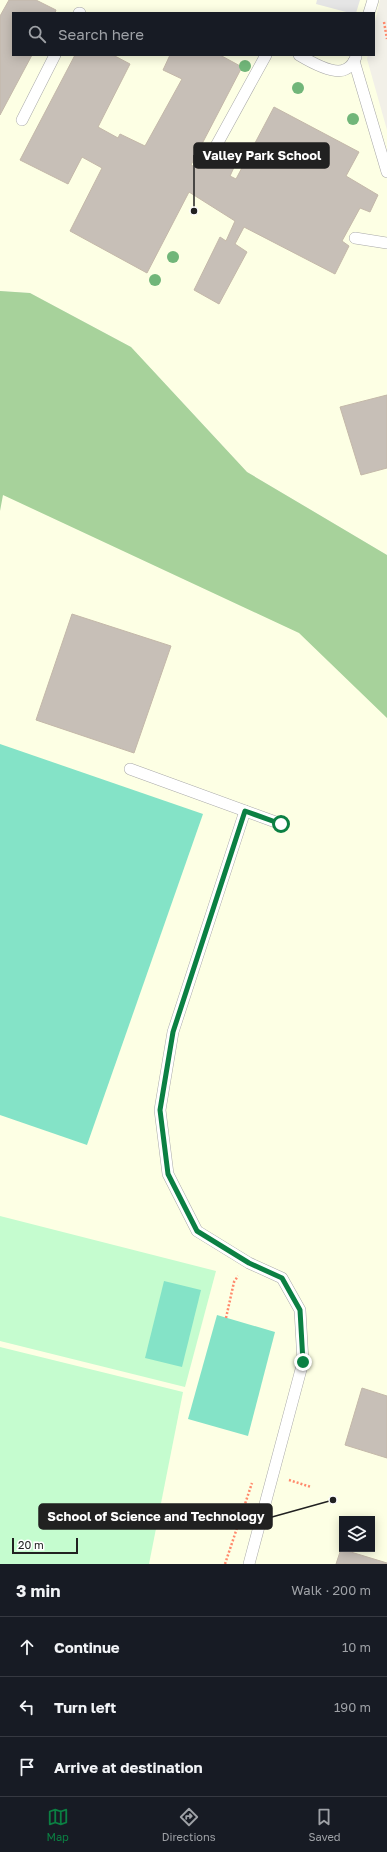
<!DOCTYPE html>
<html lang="en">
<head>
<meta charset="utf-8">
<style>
	:root { --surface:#171b24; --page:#20242c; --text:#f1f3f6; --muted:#9ea1a6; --line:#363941; --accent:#0b8043 }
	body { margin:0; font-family:"Golos Text",sans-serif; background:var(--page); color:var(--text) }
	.controls { position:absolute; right:12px; bottom:12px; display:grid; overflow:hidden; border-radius:0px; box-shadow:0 2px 10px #0003 }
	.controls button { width:36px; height:36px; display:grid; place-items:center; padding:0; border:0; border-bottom:1px solid var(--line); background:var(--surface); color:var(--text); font:20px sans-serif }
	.scale { position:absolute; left:12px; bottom:10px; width:66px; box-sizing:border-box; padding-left:4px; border:2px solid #212121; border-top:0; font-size:11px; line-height:14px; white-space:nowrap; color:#212121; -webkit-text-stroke:3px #fff; paint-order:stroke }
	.stop { position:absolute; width:12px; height:12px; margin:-9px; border:3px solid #0b8043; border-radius:50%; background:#fff }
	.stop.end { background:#0b8043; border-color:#fff; box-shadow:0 1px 4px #0008 }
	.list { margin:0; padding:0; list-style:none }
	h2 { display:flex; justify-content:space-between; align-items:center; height:52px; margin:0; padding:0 16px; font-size:17px }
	h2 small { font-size:13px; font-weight:400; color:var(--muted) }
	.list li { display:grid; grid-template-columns:26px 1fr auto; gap:12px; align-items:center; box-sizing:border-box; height:60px; padding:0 16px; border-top:1px solid var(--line) }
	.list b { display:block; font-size:15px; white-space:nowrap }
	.list em { font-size:13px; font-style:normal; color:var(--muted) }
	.icon { flex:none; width:22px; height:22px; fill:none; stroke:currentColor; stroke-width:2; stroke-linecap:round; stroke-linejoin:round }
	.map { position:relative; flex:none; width:387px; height:1564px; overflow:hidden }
	.search { position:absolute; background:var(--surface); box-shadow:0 2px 10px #0003; left:12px; right:12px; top:12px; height:44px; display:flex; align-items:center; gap:10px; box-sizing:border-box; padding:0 14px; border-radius:0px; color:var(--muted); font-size:15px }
	.sheet { height:232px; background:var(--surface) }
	nav { display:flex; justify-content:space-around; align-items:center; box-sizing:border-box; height:56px; border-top:1px solid var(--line); background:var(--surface); font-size:11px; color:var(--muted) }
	nav a { display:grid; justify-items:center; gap:2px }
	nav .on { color:var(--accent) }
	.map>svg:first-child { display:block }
</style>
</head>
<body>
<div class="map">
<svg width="387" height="1564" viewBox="0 0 387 1564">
	<rect width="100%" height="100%" fill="#f2f0e8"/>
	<g fill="#fdffe4" fill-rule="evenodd">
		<polygon points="0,0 380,0 374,26 374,13 13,13 13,55 368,55 367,59 387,130 387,555 247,472 131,347 30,293 0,291"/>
		<path d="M0,378L387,558V1564H0ZM342,1519H372V1549H342Z"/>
	</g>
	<polygon fill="#a7d29b" points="0,291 30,293 131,347 247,472 387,555 387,718 299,633 3,495 0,511"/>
	<g fill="#c5fccf">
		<polygon points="0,1216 216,1271 185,1387 0,1341"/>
		<polygon points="0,1347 183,1392 149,1564 0,1564"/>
	</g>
	<g fill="#84e3c7">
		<polygon points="0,744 203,814 87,1145 0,1115"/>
		<polygon points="164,1281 201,1290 182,1367 145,1358"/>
		<polygon points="217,1315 275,1332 248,1436 188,1419"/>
	</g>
	<polygon fill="#e5e5e5" points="317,0 360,0 356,13 350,13 316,4"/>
	<g fill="#c7bfb7" stroke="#c4b8a9">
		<polygon points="9,0 36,0 56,10 55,13 13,13 13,55 32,55 0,115 0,16"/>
		<polygon points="75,55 113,55 130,64 98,127 118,138 120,134 145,146 182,79 163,70 170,55 220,55 242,67 191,165 199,169 210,149 236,163 230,176 236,179 274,107 359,152 346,176 378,195 370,212 360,208 342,241 349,246 335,274 244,227 235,244 247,252 219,304 194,290 220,237 226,241 235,221 189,192 147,273 70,231 102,168 82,157 68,184 20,160"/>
		<polygon points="387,395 387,468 361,475 340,407"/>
		<polygon points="72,614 171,646 134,753 36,720"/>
		<polygon points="362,1388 387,1396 387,1458 345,1445"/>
		<polygon points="341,1549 387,1563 387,1564 336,1564"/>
	</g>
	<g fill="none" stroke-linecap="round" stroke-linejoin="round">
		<g stroke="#a8a8a8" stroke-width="12">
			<g id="lane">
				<polyline points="79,13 80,13"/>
				<polyline points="369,13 373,0"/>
				<path d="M299,55C309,61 335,76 346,69C351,67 354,62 356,57"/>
				<polyline points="354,61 387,172"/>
				<polyline points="22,120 55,55"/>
				<polyline points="216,146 266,55"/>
				<polyline points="355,238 387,243"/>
				<polyline points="130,769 281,824"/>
				<polyline points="245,811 173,1032 160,1110 168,1174 197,1231 249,1263 282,1278 300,1310 303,1362 249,1564"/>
			</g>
		</g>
		<g stroke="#ff896c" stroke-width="2.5" stroke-dasharray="2 2" stroke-linecap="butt">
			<polyline points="384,22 387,39"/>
			<polyline points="226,1318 234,1282 238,1276"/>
			<polyline points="289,1480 311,1487"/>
			<polyline points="225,1564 252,1483"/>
		</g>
		<use href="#lane" stroke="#fff" stroke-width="11"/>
	</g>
	<g fill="#71b679">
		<circle cx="245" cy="66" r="6"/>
		<circle cx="298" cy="88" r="6"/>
		<circle cx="353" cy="119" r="6"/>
		<circle cx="173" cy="257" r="6"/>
		<circle cx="155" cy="280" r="6"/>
	</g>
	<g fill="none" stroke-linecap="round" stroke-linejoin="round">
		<polyline stroke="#0b8043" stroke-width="5" points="281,824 245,811 173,1032 160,1110 168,1174 197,1231 249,1263 282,1278 300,1310 303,1362"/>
	</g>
	<path fill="none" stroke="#212121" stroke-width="1.5" d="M194 211L194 155M333 1500L272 1517"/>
	<g fill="#212121" stroke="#fff" stroke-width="1.5">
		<circle cx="194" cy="211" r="4"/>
		<circle cx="333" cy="1500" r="4"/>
	</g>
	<g fill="#212121" stroke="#212121" stroke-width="1.5">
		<rect x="194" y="143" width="135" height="25" rx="4"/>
		<rect x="39" y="1504" width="233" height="25" rx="4"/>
	</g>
	<g font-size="13" text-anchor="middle" font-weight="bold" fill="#fff">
		<text x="262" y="160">Valley Park School</text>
		<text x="156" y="1521">School of Science and Technology</text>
	</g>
</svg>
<div class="controls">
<button><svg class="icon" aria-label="layers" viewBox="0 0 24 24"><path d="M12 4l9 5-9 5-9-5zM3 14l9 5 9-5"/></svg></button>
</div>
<div class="scale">20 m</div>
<div class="stop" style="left:281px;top:824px"></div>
<div class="stop end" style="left:303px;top:1362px"></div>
<div class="search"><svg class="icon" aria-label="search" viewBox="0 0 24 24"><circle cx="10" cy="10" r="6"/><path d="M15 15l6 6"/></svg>Search here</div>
</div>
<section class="sheet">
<h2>3 min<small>Walk · 200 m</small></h2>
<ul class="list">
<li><svg class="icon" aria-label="ahead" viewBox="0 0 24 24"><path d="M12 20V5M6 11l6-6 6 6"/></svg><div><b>Continue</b></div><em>10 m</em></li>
<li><svg class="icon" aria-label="left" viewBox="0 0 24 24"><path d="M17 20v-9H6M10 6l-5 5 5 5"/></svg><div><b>Turn left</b></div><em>190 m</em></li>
<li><svg class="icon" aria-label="arrive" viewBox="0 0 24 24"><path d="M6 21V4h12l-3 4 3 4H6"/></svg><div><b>Arrive at destination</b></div></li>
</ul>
</section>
<nav>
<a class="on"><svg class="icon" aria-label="map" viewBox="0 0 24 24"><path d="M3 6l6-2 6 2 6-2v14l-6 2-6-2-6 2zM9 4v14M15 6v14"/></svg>Map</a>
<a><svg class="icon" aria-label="directions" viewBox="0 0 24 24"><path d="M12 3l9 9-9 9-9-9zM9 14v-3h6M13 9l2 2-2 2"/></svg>Directions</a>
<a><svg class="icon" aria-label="saved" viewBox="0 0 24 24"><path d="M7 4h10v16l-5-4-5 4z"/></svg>Saved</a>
</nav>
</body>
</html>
